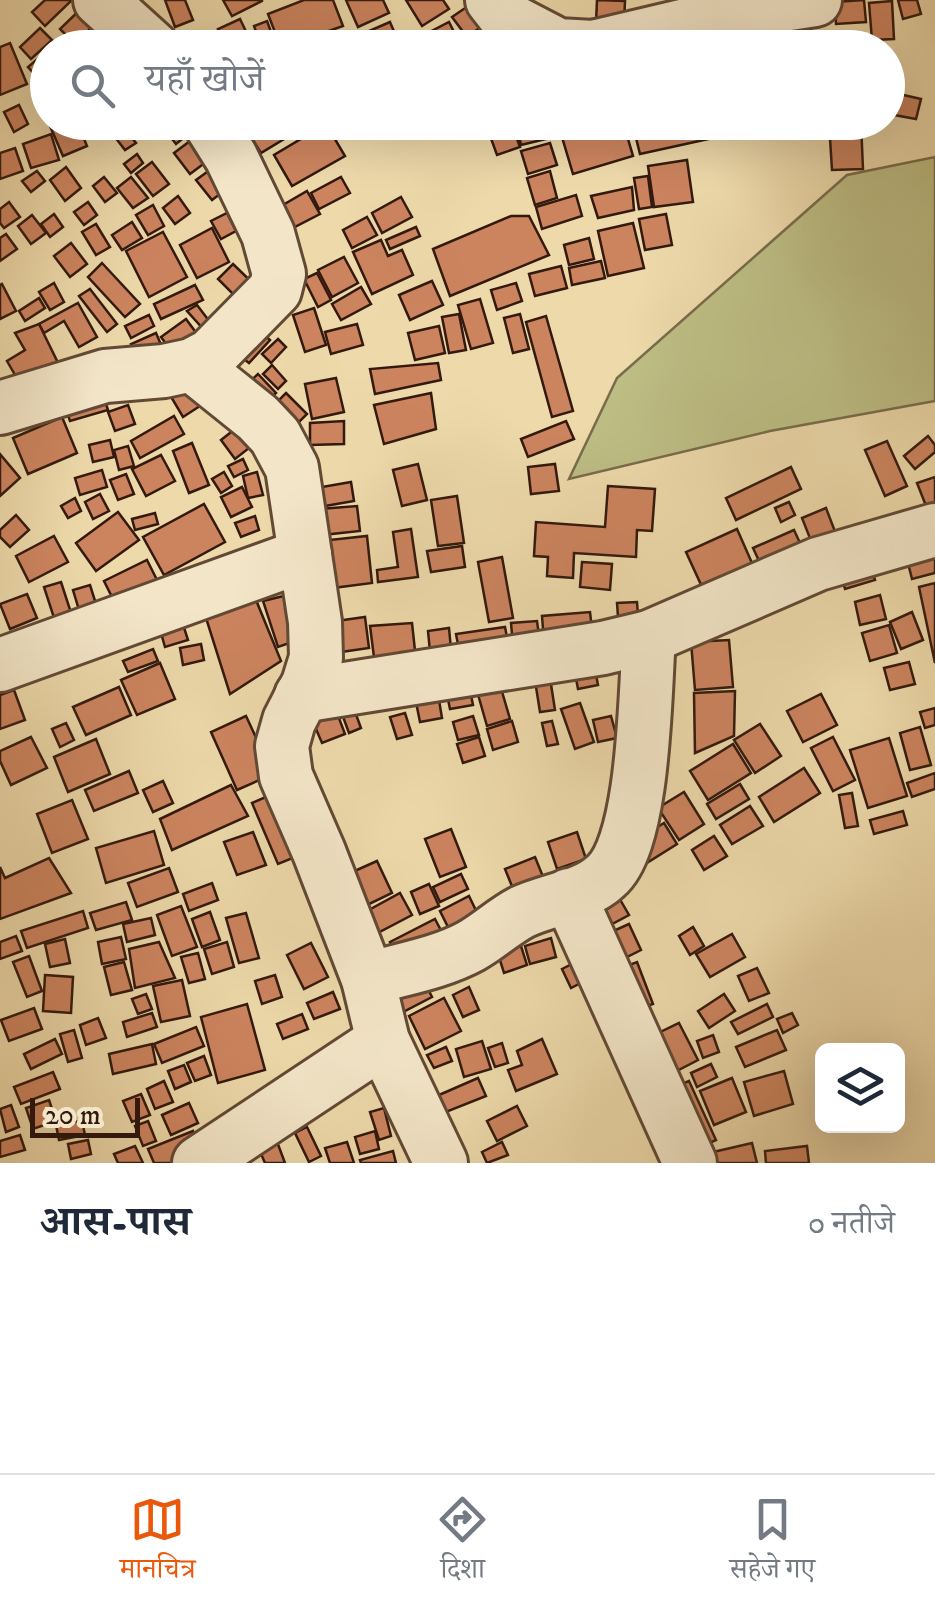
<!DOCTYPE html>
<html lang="hi">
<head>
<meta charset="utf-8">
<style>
	:root { --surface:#fff; --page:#f2f2f3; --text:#1f2937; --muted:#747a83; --line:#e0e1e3; --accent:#ea580c }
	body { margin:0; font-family:"IM FELL DW Pica","Noto Serif Devanagari",serif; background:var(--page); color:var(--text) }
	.controls { position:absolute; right:30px; bottom:30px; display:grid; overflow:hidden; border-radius:15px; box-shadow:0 10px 40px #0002 }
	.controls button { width:90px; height:90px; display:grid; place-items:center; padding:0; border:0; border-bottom:2px solid var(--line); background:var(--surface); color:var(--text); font:50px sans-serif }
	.scale { position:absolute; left:30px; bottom:25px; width:110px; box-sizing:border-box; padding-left:10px; border:5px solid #33190e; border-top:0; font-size:28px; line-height:35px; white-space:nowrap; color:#33190e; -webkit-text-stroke:8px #f3e6c8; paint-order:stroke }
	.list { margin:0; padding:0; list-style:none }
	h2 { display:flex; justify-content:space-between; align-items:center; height:130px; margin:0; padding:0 40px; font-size:42px }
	h2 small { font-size:32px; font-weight:400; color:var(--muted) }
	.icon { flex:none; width:55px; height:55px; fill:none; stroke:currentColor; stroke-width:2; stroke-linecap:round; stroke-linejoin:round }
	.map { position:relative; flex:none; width:935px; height:1163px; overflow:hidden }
	.search { position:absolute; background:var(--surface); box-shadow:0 10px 40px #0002; left:30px; right:30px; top:30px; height:110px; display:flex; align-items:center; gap:25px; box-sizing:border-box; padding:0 35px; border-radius:55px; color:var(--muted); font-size:38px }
	.sheet { height:310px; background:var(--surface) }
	nav { display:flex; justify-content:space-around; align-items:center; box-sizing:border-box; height:140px; border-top:2px solid var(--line); background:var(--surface); font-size:28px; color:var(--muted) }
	nav a { display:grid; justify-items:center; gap:5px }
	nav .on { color:var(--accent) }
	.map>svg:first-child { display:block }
</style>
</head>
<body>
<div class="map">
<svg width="935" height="1163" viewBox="0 0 935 1163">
	<rect width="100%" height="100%" fill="#edd9aa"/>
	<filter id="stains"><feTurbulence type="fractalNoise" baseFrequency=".002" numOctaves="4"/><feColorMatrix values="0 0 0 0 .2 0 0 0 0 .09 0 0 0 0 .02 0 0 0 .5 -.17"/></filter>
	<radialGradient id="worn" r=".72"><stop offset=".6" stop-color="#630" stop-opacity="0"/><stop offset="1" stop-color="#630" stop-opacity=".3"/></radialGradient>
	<polygon fill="#bdbe85" stroke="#786c4a" stroke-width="2.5" points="935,157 935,401 770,431 569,479 617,378 847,175"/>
	<g fill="#cc845f" stroke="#33190e" stroke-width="2.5">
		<polygon points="45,0 72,0 45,26 32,12"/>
		<polygon points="90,0 106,13 75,44 60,29"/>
		<polygon points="165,0 185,0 193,20 175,27"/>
		<polygon points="223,0 262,0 262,1 232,16"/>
		<polygon points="304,0 333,0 343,26 281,48 268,14"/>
		<polygon points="346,0 383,0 389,13 358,27"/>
		<polygon points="406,0 443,0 449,9 422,26"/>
		<polygon points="477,0 492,19 467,37 452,17"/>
		<polygon points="597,0 625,1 624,24 596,23"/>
		<polygon points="864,0 866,22 836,24 835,2"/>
		<polygon points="898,0 917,0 921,14 903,19"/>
		<polygon points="892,1 894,39 872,40 869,3"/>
		<polygon points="240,19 254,48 228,48 218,29"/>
		<polygon points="267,21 277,48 262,48 254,26"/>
		<polygon points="390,22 401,48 365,48 360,35"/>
		<polygon points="449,22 458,40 442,48 431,48 424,35"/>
		<polygon points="40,28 52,40 31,59 20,47"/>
		<polygon points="195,35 202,47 175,48 175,46"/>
		<polygon points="350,37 355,48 320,48"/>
		<polygon points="10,43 27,84 0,95 0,47"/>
		<polygon points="48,50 48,68 37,77 28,67"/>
		<polygon points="48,79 48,113 47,113 33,86"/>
		<polygon points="899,94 921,99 916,119 894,115"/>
		<polygon points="19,105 28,124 14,132 4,112"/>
		<polygon points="58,122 77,122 87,146 63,156 50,126"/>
		<polygon points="177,122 193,122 197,127 176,144 166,131"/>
		<polygon points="288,122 321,122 297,137"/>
		<polygon points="485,122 511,122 520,147 497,155"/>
		<polygon points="516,122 551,122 554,137 521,145"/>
		<polygon points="613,122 623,122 633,156 573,174 562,137"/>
		<polygon points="632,122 719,122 722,136 640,154"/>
		<polygon points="829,122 861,122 863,169 832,170"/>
		<polygon points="326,124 345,156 292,186 274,155"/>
		<polygon points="275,125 284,139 261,153 252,139"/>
		<polygon points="126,130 136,143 125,150 115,137"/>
		<polygon points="202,132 218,153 190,174 174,153"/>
		<polygon points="51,134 59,160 31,168 23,144"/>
		<polygon points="550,143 557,165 528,174 521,151"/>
		<polygon points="15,148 23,171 0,179 0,153"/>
		<polygon points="137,154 143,163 131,173 124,164"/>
		<polygon points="225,159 240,179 212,200 196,180"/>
		<polygon points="687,160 693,202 654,207 648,166"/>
		<polygon points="152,162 169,184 153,196 136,174"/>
		<polygon points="66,167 81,188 65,201 50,180"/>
		<polygon points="37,171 45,181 31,192 22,181"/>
		<polygon points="550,171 557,198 535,205 527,178"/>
		<polygon points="648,176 652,207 639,209 634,178"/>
		<polygon points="104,177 117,193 105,202 93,186"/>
		<polygon points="131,177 148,198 133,208 117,188"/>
		<polygon points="341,177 350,193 319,209 311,193"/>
		<polygon points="632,187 634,210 598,218 591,196"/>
		<polygon points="307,191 320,214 283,233 271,212"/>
		<polygon points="576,195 582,216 542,229 536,207"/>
		<polygon points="178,196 190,213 175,224 163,208"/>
		<polygon points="401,197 412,217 382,233 372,213"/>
		<polygon points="9,202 20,217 4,228 0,223 0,209"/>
		<polygon points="88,202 97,215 84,225 74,212"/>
		<polygon points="153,205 164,226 148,235 136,215"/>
		<polygon points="227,213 236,231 221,239 211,221"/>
		<polygon points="54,214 63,227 50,237 41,224"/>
		<polygon points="666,214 672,245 645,250 639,219"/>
		<polygon points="32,215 46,233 31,244 18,226"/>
		<polygon points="511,216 529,216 549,255 450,296 433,249"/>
		<polygon points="367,217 377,235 352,248 343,230"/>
		<polygon points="132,222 142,238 122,250 112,235"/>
		<polygon points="633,223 644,268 608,276 598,231"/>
		<polygon points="96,224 110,247 96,255 82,232"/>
		<polygon points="416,227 420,236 390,249 386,240"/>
		<polygon points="212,228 229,262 197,278 180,245"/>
		<polygon points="163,232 187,277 149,297 126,251"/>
		<polygon points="6,234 17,249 0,261 0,238"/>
		<polygon points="589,238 594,259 569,265 564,245"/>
		<polygon points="381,240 388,256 402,250 413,275 372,294 353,252"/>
		<polygon points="71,243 87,264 70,277 54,256"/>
		<polygon points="344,257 358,283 332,297 318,270"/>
		<polygon points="601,261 605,278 572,285 569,268"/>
		<polygon points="102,263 140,304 125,317 88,277"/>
		<polygon points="233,264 260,290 245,306 218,279"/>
		<polygon points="561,266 567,288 535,296 529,274"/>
		<polygon points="317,273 331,300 318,307 304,279"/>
		<polygon points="432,281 443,305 410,320 399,295"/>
		<polygon points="54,283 64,302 50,310 39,292"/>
		<polygon points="516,283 522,301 497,310 491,290"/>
		<polygon points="2,284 16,311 0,319 0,285"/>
		<polygon points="195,285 203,300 161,319 154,304"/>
		<polygon points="361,287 371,304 341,320 332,304"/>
		<polygon points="90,289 117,324 107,332 79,296"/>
		<polygon points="39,298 45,308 25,321 19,311"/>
		<polygon points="480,299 493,343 471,349 458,305"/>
		<polygon points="78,303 97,337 79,347 64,321 44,333 39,324"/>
		<polygon points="197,305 213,326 215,342 187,311"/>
		<polygon points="314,308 326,345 305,352 293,315"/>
		<polygon points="459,314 466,350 449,353 442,317"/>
		<polygon points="520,314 529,349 513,353 504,318"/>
		<polygon points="149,315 154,326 131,338 125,326"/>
		<polygon points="546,316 573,411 552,417 526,322"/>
		<polygon points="186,319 206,346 181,364 161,337"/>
		<polygon points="39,324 63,373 26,394 7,361 25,350 15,333"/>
		<polygon points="357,324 363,345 331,354 325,332"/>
		<polygon points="439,326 445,353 415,360 408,333"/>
		<polygon points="256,327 270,340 249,363 234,351"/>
		<polygon points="156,333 162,347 138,358 131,344"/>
		<polygon points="278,339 286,347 271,363 262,354"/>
		<polygon points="438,363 441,380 375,394 370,369"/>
		<polygon points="272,365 286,381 278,389 263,374"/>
		<polygon points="258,374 276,393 266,402 247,384"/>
		<polygon points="180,375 200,406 183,417 164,385"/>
		<polygon points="336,378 344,412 312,419 305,384"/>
		<polygon points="99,383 108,410 70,421 61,395"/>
		<polygon points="286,393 307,414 294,427 273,406"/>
		<polygon points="431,393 436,429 384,444 374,405"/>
		<polygon points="128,405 135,424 115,431 108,412"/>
		<polygon points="174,416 184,434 140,458 131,441"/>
		<polygon points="62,417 77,453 28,474 13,438"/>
		<polygon points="249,418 263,437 235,459 221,440"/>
		<polygon points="344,421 344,444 310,445 310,423"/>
		<polygon points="566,421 574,439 528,457 521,439"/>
		<polygon points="928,436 935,445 935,452 915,469 904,456"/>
		<polygon points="110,440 114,457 93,462 89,445"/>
		<polygon points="887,441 907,486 885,496 865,450"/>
		<polygon points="192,443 209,485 189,493 173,451"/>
		<polygon points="128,446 134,466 119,470 114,450"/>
		<polygon points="0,454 20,478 0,496"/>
		<polygon points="161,455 175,481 146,496 132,469"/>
		<polygon points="243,459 248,470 234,477 228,466"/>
		<polygon points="418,464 427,500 402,506 393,470"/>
		<polygon points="555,464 559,491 531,494 528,467"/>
		<polygon points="791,467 801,489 736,520 726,498"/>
		<polygon points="102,470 107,487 80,495 75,478"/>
		<polygon points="224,472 232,486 221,493 212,479"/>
		<polygon points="257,472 263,495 248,498 243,476"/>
		<polygon points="126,474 134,494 118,500 110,480"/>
		<polygon points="935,477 935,519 932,521 917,483"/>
		<polygon points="351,482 354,501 325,506 322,487"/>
		<polygon points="608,486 655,489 652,531 637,530 636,557 574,553 573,578 547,576 548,557 534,556 536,522 605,527"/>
		<polygon points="242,487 252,507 231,517 221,497"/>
		<polygon points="100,494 109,511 93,519 85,502"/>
		<polygon points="457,496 464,543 438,546 431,500"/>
		<polygon points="75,498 81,511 68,518 61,506"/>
		<polygon points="789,502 795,515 781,522 775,508"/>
		<polygon points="204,504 225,542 164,575 143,537"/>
		<polygon points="357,506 360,531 322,535 320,509"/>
		<polygon points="826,508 839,542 815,551 802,518"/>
		<polygon points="118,512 139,540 96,571 76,543"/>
		<polygon points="155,513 158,524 135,530 132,519"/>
		<polygon points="16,515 29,530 10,547 0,537 0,530"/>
		<polygon points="255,516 259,530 241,537 235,523"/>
		<polygon points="411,529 418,577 378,582 377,570 398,567 393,532"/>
		<polygon points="737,529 759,579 709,602 686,552"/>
		<polygon points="794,530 806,556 765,574 753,548"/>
		<polygon points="935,535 935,573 912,579 903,543"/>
		<polygon points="54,536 68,562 29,582 16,556"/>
		<polygon points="367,536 372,583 325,589 320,541"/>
		<polygon points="462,546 465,567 431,572 427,551"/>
		<polygon points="502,557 513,618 489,622 478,562"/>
		<polygon points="147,560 163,592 120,613 104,581"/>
		<polygon points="869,560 875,580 845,589 839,569"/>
		<polygon points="582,562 612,564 610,590 580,587"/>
		<polygon points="247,578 281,661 230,694 200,599"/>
		<polygon points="61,582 73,619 56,624 44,587"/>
		<polygon points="935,583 935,663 919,587"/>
		<polygon points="90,585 96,604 79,610 73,590"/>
		<polygon points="296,593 307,637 278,647 263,601"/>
		<polygon points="27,594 37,618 10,629 0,604"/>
		<polygon points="880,595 886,619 860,625 855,602"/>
		<polygon points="637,602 639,630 619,631 617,603"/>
		<polygon points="177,606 188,640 165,647 155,612"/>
		<polygon points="590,612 593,638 544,642 542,616"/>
		<polygon points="912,612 923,640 901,649 890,622"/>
		<polygon points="365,617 369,648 334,653 329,622"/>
		<polygon points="537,621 540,643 513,645 511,623"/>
		<polygon points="412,623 417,669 376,673 370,626"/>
		<polygon points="889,625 897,653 870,661 862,633"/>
		<polygon points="505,627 509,648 460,655 456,634"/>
		<polygon points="449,628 452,660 431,662 428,631"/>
		<polygon points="729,640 733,687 695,690 691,642"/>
		<polygon points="201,644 204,660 183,665 180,648"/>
		<polygon points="153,649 158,661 128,672 123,661"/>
		<polygon points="592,654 598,685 578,689 572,657"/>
		<polygon points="909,662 915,684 890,690 884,668"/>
		<polygon points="160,663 175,699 137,715 121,680"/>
		<polygon points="548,665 555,710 540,712 533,668"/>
		<polygon points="467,675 473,705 450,709 444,680"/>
		<polygon points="498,678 510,719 487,726 475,684"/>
		<polygon points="119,687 131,715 86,735 73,707"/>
		<polygon points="437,688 442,718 420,722 414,692"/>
		<polygon points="14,690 25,720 0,729 0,695"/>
		<polygon points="735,691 734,736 695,753 694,693"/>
		<polygon points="821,694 837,725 803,742 787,711"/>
		<polygon points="580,703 594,742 575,749 561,709"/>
		<polygon points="935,708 935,725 925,728 920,712"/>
		<polygon points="354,709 361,728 349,733 342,714"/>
		<polygon points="337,713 345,734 322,743 313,722"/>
		<polygon points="405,713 412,735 397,739 390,717"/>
		<polygon points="246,716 273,774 237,790 211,732"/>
		<polygon points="473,716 479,735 458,740 453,722"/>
		<polygon points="611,716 617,738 598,742 593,720"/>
		<polygon points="512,721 518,742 493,750 487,729"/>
		<polygon points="552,721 558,744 547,746 542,723"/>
		<polygon points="66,723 74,740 60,747 52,729"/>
		<polygon points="760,724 781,756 755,773 734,740"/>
		<polygon points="920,727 931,765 910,770 900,733"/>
		<polygon points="31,737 47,768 11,785 0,761 0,751"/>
		<polygon points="479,737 485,756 463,763 457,744"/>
		<polygon points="833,737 855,780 833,791 811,748"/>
		<polygon points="889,738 907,796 868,808 850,750"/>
		<polygon points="96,739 110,774 68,792 54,757"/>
		<polygon points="733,744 751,773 708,800 690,771"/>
		<polygon points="804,768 820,793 774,822 759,797"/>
		<polygon points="129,771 138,793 94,811 85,790"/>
		<polygon points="935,773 935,789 912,797 907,783"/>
		<polygon points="163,781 173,803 153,812 143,790"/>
		<polygon points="740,784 749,799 716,819 707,804"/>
		<polygon points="231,785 248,816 172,850 160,819"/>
		<polygon points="289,787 315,849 278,864 252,803"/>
		<polygon points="684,792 704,824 679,840 658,808"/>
		<polygon points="852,793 858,826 845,828 839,795"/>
		<polygon points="72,800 88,839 52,853 37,814"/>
		<polygon points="750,806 763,826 732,844 720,825"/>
		<polygon points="903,811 907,825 874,834 870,820"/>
		<polygon points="664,823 677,844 642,866 629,845"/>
		<polygon points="451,829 466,867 440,877 425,839"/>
		<polygon points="154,831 164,865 106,883 96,848"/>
		<polygon points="253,832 266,865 237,875 224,842"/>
		<polygon points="577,832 586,859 557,869 548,842"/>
		<polygon points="714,836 727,856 704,870 692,850"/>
		<polygon points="535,857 548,889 518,901 505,869"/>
		<polygon points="49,858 71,893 0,919 0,867 5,878"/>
		<polygon points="377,861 392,893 363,907 348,874"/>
		<polygon points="169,868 178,892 137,907 128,883"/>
		<polygon points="461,874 468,889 440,902 433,887"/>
		<polygon points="212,883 218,900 189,911 183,894"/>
		<polygon points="429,884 439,906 420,914 411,892"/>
		<polygon points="614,889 629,915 599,931 584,904"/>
		<polygon points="400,893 412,915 368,938 356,917"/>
		<polygon points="469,896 483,925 454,939 440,911"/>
		<polygon points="126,902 132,920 96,930 90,913"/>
		<polygon points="181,906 197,947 172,956 157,915"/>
		<polygon points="83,911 88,928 27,948 21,931"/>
		<polygon points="210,912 220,940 202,947 192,919"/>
		<polygon points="246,913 259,958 239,963 226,918"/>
		<polygon points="151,918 155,935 127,942 123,924"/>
		<polygon points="435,919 446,940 400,963 390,942"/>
		<polygon points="629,924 641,950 615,963 602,936"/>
		<polygon points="693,927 704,946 690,955 679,936"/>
		<polygon points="732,934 745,957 710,977 696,954"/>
		<polygon points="16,936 22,951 0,959 0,942"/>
		<polygon points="121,937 126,959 102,964 98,942"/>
		<polygon points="551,938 556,957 530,964 525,946"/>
		<polygon points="65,939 70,963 50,967 45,944"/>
		<polygon points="159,942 175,978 135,988 129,949"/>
		<polygon points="227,942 234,967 212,974 204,949"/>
		<polygon points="311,943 328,977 304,989 287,955"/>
		<polygon points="521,946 527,965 504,973 498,954"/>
		<polygon points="198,953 205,979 189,983 181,957"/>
		<polygon points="29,956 42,991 27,997 13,962"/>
		<polygon points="582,959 592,977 571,988 562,969"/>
		<polygon points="124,962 132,990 111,995 104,967"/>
		<polygon points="637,962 653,1004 632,1011 616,970"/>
		<polygon points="757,968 769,993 749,1001 738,976"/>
		<polygon points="45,975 73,977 71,1013 43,1011"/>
		<polygon points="275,975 282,997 262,1004 255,981"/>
		<polygon points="182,980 190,1016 161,1022 153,986"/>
		<polygon points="425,983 432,997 403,1012 396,999"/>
		<polygon points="469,987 479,1010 463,1017 453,995"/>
		<polygon points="333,992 340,1009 314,1019 307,1003"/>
		<polygon points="146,994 152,1009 138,1014 132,999"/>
		<polygon points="724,994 735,1011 709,1028 698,1011"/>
		<polygon points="444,998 461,1031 425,1049 409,1016"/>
		<polygon points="247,1004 265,1070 218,1083 201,1017"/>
		<polygon points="767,1004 773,1017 738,1034 731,1022"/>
		<polygon points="34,1008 42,1029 9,1041 1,1020"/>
		<polygon points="152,1013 157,1027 127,1037 123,1022"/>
		<polygon points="792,1013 798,1025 783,1033 777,1019"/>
		<polygon points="302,1014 308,1029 283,1039 277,1024"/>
		<polygon points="98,1018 106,1038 86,1045 80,1025"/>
		<polygon points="679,1023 698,1060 665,1077 646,1039"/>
		<polygon points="196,1027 204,1046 162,1063 154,1044"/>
		<polygon points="74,1030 82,1058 68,1062 60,1034"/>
		<polygon points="777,1030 786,1050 745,1067 736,1047"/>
		<polygon points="713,1035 719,1052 703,1058 697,1041"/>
		<polygon points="55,1039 62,1054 31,1069 24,1054"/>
		<polygon points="542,1039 557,1074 516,1091 508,1070 522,1065 517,1051"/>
		<polygon points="482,1041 491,1069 464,1077 456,1049"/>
		<polygon points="502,1043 508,1063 495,1067 488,1048"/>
		<polygon points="152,1044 156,1064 113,1074 109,1054"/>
		<polygon points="446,1047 452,1061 434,1068 427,1055"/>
		<polygon points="204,1056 211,1075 195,1081 187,1063"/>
		<polygon points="711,1064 717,1077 697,1087 691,1073"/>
		<polygon points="184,1065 191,1082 175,1089 168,1071"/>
		<polygon points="784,1071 793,1104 754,1116 744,1082"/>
		<polygon points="53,1072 60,1089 21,1104 14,1087"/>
		<polygon points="478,1078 486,1096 446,1112 439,1095"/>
		<polygon points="732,1078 746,1112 714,1125 700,1091"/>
		<polygon points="164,1081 173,1102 155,1109 147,1089"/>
		<polygon points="689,1081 716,1140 698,1148 671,1089"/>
		<polygon points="141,1094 150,1115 132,1122 123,1101"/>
		<polygon points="49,1100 56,1121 33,1129 26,1108"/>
		<polygon points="189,1103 198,1123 171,1135 162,1115"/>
		<polygon points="11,1105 19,1127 6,1132 0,1109"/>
		<polygon points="517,1106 527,1126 497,1141 487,1121"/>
		<polygon points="384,1108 391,1136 379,1140 370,1112"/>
		<polygon points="82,1121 85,1135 59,1140 56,1125"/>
		<polygon points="148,1121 156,1141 143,1146 135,1126"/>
		<polygon points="307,1127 321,1156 309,1162 295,1133"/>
		<polygon points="193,1131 199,1153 178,1163 154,1163 148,1149"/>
		<polygon points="375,1131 379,1149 360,1154 355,1137"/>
		<polygon points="20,1135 25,1150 0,1157 0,1141"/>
		<polygon points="276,1139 285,1163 265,1163 258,1147"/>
		<polygon points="88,1140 91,1154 71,1159 68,1144"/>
		<polygon points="347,1142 354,1163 330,1163 325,1148"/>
		<polygon points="502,1142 508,1155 487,1163 482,1152"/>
		<polygon points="752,1143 757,1163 712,1163 709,1153"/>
		<polygon points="135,1146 143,1163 118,1163 114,1154"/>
		<polygon points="807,1146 809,1163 766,1163 765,1151"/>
		<polygon points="393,1151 396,1163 361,1163 360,1160"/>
	</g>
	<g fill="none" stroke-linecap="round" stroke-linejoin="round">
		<g stroke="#624935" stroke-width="58">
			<g id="minor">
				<polyline points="100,0 153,48"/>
				<polyline points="492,0 506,18 558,45 593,47 750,10 815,0"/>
				<polyline points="192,365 258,418 275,436 292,468 315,622 316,658 308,684 289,721 282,746 286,776 319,852 368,979 383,1041 441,1163"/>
				<polyline points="0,408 105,376 164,371 192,365 211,355 275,290 279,274 268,234 231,157 209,122"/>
				<polyline points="0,665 305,555"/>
				<polyline points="301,696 603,648 649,637 818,564 935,530"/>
				<polyline points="569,895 690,1163"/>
				<path d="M368,979C402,969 440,963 471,946C489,936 503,922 522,912C549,899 584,897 606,876C645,842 645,689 649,637"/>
				<polyline points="199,1163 383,1041"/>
			</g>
		</g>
		<use href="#minor" stroke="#f3e6c8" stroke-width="52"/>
	</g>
	<rect width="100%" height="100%" filter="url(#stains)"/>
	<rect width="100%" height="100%" fill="url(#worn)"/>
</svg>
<div class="controls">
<button><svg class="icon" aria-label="layers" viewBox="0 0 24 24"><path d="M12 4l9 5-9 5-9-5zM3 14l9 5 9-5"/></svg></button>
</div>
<div class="scale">20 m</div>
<div class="search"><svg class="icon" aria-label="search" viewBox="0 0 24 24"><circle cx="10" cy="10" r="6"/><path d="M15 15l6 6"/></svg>यहाँ खोजें</div>
</div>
<section class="sheet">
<h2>आस-पास<small>0 नतीजे</small></h2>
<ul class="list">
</ul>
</section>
<nav>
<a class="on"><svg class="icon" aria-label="map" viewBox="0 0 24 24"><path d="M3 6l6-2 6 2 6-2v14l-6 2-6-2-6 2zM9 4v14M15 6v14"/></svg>मानचित्र</a>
<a><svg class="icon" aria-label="directions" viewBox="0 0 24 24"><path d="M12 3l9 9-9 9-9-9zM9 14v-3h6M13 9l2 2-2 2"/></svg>दिशा</a>
<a><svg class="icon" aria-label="saved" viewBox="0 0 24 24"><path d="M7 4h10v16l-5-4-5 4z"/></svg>सहेजे गए</a>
</nav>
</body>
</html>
